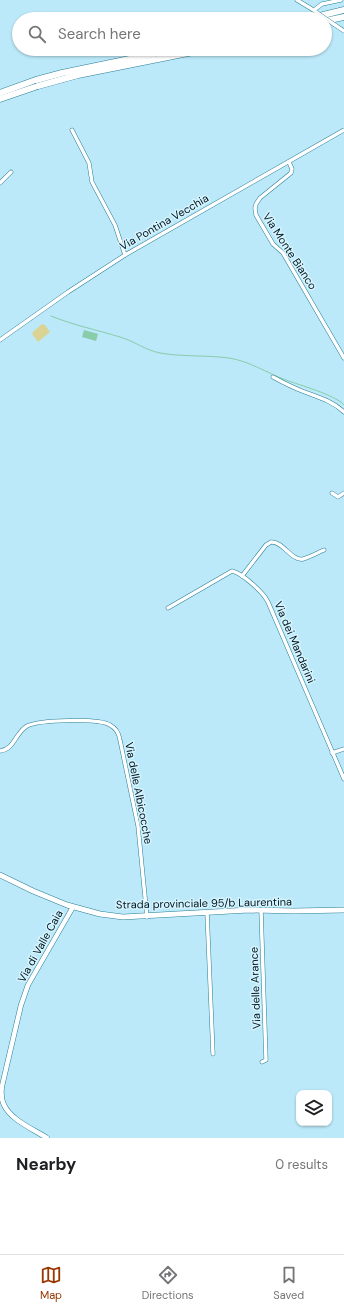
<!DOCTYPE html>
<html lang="en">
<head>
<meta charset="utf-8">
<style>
	:root { --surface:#fff; --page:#f2f2f2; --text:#202124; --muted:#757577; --line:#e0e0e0; --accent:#9a3600 }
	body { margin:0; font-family:"DM Sans",sans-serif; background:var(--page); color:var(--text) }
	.controls { position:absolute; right:12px; bottom:12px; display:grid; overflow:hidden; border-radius:8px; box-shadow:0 1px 3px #0004 }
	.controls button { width:36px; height:36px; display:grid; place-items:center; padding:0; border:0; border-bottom:1px solid var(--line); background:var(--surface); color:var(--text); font:20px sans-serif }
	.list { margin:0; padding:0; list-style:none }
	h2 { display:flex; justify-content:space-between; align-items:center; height:52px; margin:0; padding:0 16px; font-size:17px }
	h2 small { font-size:13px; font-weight:400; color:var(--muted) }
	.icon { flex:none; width:22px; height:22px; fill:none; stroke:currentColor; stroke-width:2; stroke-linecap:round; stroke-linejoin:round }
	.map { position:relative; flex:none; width:344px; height:1138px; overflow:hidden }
	.search { position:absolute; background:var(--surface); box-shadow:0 1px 3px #0004; left:12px; right:12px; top:12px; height:44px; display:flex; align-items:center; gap:10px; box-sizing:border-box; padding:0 14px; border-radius:22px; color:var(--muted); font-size:15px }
	.sheet { height:116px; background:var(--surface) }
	nav { display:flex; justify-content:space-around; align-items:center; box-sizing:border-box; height:56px; border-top:1px solid var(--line); background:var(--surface); font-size:11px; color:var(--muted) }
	nav a { display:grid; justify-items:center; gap:2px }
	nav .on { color:var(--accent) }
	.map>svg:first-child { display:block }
</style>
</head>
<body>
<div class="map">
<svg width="344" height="1138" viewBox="0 0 344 1138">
	<rect width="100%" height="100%" fill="#bbe9f9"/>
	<polygon fill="#dbd393" points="42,324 45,325 50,332 38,342 32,334 33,332"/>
	<polygon fill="#88cca9" points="84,330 98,334 96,341 82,337"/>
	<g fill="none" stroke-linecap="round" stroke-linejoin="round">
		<path stroke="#88cca9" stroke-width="1" d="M51,316C73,325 97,330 120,337C134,341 145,350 160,353C183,357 206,355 229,358C249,361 267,373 286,380C299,385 336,395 344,405"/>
		<g stroke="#297e97" stroke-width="4.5">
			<g id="minor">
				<polyline points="297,0 315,11"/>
				<polyline points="314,10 322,4 341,0"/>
				<polyline points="335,25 344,31"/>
				<polyline points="72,130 89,163 92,182 115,225 125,255"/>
				<polyline points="289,162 292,169 291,173 260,198 256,204 255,208 256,215 273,244 283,253 344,358"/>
				<polyline points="0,183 11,172"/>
				<polyline points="0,340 68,292 125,255 344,130"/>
				<path d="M273,377C282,382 292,387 302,391C317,397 331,400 344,412"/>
				<polyline points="332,493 338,497 344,493"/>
				<path d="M242,576L266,545L271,542C283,541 291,561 303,559C310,557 317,553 324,550"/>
				<path d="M168,608L232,571C242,573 263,592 268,602L344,779"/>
				<path d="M0,751C15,749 15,733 27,726C39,720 99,718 110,725C116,728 119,734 120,740L138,826L147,917"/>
				<polyline points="332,753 344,749"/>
				<polyline points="261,910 266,1060 262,1062"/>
				<polyline points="207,912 213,1054"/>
			</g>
		</g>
		<g stroke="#297e97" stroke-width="5.5">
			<path id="tertiary" d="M47,1138C33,1129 11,1120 4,1105C1,1099 1,1093 2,1086L21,1005L28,985L73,907"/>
		</g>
		<g stroke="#297e97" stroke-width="6">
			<polyline id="secondary" points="0,875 33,891 67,905 100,914 123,917 249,910 294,911 344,910"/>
		</g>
		<g stroke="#297e97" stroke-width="7">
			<g id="trunk">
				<polyline points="307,19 344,10"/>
				<polyline points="325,21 344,17"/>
				<polyline points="36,80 62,73 178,49"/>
				<polyline points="38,86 78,75 208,49"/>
				<polyline points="0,93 33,81"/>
				<polyline points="0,99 35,87"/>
			</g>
		</g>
		<use href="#minor" stroke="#fff" stroke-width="3.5"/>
		<use href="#tertiary" stroke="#fff" stroke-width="4.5"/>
		<use href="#secondary" stroke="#fff" stroke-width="5"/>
		<use href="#trunk" stroke="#fff" stroke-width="6"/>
		<g stroke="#297e97" stroke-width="4.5" stroke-linecap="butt">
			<polyline id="minor-bridge" points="316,12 335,25"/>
		</g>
		<use href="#minor-bridge" stroke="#fff" stroke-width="3.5"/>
	</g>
	<g text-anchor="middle" stroke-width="3" stroke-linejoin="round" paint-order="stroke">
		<g font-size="11" fill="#00151d" stroke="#d5f4ff">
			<text transform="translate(164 222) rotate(-30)" y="4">Via Pontina Vecchia</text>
			<text transform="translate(290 251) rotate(57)" y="4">Via Monte Bianco</text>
			<text transform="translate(295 642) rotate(67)" y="4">Via dei Mandarini</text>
			<text transform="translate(139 793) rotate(79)" y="4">Via delle Albicocche</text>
			<text transform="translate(204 903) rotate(-1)" y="4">Strada provinciale 95/b Laurentina</text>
			<text transform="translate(40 946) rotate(-61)" y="4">Via di Valle Caia</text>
			<text transform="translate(255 988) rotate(-92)" y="4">Via delle Arance</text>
		</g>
	</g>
</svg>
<div class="controls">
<button><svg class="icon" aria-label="layers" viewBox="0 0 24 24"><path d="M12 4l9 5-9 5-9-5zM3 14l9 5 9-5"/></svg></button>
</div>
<div class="search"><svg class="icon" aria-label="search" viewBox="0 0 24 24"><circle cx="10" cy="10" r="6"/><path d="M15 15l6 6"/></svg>Search here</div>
</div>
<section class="sheet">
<h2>Nearby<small>0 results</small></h2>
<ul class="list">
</ul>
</section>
<nav>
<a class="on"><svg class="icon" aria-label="map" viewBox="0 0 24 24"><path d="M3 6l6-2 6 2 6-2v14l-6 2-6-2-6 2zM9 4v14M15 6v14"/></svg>Map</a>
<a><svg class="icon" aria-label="directions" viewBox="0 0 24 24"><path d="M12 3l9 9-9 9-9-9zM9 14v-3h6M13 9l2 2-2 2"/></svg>Directions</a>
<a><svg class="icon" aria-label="saved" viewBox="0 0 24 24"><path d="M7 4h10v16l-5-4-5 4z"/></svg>Saved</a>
</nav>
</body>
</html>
